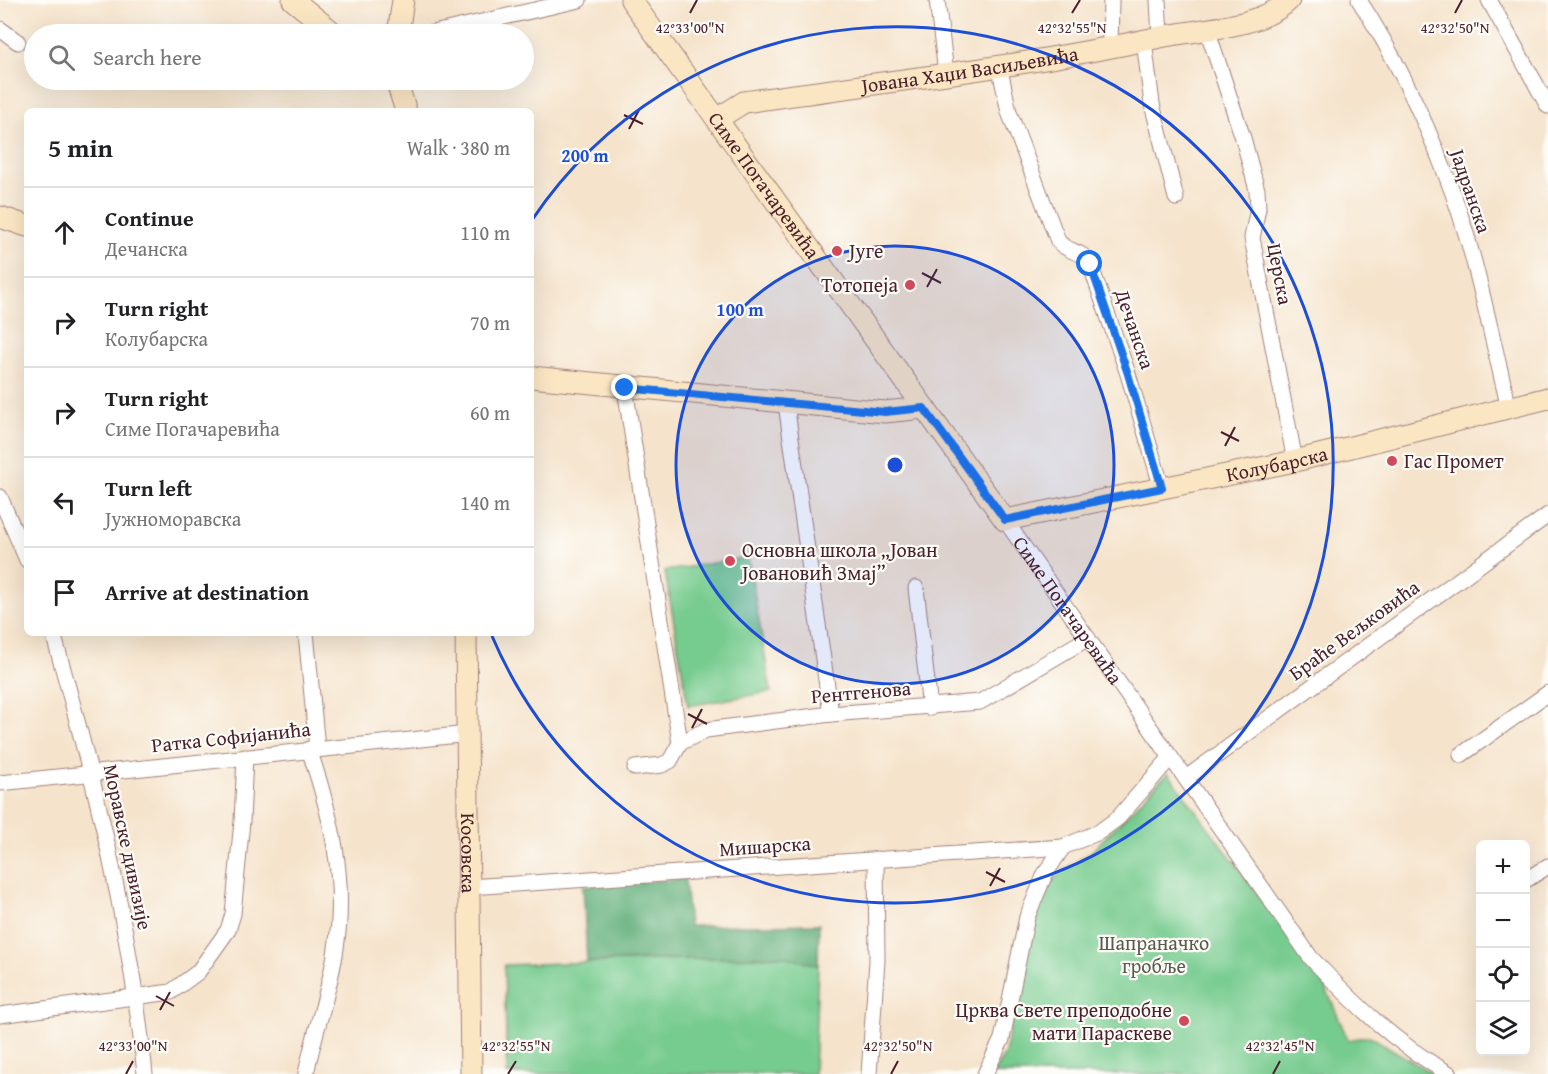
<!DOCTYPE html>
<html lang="en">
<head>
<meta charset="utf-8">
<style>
	:root { --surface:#fff; --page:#f6f6f6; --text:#202124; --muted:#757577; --line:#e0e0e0 }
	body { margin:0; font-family:"Gentium Book Plus",serif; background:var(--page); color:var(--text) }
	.controls { position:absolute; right:18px; bottom:18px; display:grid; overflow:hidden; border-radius:9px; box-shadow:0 6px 24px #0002 }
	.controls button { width:54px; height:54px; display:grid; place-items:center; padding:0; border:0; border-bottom:2px solid var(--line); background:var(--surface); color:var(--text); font:30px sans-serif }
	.stop { position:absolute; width:18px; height:18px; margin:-14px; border:4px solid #1a73e8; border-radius:50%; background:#fff }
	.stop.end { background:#1a73e8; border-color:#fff; box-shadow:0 2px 6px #0008 }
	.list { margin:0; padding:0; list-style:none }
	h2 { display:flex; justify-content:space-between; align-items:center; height:78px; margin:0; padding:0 24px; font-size:26px }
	h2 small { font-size:20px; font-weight:400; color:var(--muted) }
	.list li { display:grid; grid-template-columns:39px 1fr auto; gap:18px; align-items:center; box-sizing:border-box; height:90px; padding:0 24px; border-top:2px solid var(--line) }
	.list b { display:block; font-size:22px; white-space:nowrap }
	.list p { margin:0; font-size:20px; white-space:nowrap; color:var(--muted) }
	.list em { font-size:20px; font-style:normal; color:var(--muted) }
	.icon { flex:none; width:33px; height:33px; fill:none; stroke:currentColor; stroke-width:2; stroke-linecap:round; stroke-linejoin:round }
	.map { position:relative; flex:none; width:1548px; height:1074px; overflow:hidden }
	.search { position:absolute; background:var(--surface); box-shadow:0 6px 24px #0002; left:24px; top:24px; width:510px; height:66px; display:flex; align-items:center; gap:15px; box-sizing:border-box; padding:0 21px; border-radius:33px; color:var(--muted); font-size:22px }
	.panel { position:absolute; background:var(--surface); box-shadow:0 6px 24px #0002; left:24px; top:108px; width:510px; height:528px; border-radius:9px }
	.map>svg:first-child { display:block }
</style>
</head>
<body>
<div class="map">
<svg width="1548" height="1074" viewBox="0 0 1548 1074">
	<rect width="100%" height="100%" fill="#fdfcf7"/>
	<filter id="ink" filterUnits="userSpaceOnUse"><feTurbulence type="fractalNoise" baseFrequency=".0167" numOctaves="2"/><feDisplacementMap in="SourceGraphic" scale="12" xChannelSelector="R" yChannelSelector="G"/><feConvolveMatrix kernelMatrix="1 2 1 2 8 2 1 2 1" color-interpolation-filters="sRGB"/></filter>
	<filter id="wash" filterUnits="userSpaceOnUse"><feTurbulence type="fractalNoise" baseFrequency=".008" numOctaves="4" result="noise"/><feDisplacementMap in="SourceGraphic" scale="24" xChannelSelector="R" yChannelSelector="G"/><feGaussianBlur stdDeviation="1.35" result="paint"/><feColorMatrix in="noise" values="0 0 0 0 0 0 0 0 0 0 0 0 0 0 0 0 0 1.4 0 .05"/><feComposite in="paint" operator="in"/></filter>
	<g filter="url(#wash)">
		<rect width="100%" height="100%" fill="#f5e3cb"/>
		<g fill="#76cb8e" stroke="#60755c" stroke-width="1.5">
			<polygon points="748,557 771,692 688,706 665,571"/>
			<polygon points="1168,773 1323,982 1348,1040 1370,1036 1433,1074 992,1074 1005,1054 1031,916 1042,893 1060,873 1091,852"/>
			<polygon points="783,956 818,965 814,1074 507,1074 504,965"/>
		</g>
		<polygon fill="#60af79" stroke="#556752" stroke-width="1.5" points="685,879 689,926 819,924 818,965 783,956 587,962 583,886"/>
	</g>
	<g filter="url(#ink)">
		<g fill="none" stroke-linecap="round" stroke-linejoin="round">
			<g stroke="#a0817b" stroke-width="17">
				<g id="street">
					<polyline points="937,0 946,73"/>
					<polyline points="1158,0 1160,37"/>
					<path d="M1359,0C1394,54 1423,115 1446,175C1475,248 1490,332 1509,408"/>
					<polyline points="1489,0 1548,106"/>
					<polyline points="0,29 18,42"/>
					<polyline points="1207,29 1243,138 1257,190 1258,208 1252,238 1295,461"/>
					<polyline points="429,34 579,0"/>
					<polyline points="1144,41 1152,104 1176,198"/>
					<polyline points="1110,47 1111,0"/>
					<path d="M999,65L1009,112L1058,241C1067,253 1083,250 1090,264L1128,374L1162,488"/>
					<polyline points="625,388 680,743"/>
					<polyline points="786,404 831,714"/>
					<polyline points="0,497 27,560"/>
					<path id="s1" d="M1005,520L1311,958C1353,1002 1395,1044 1450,1074"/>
					<polyline points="916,588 930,708"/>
					<path d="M53,633C94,778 130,923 145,1074"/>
					<polyline points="306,633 317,748"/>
					<polyline points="1461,755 1548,693"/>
					<polyline points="635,768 662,765 670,761 680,743 706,730 831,714 980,702 1088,638"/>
					<polyline points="1186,778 1548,515"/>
					<polyline points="0,783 468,734"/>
					<polyline points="1526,880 1548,866"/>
					<polyline points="470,887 1063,847"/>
					<polyline points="0,1015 171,992 198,972 228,930 233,914 242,821 245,757"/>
					<path d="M306,1074C314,1032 330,991 336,948C347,878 331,815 309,749"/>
					<polyline points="869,1074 877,961 876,859"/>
					<polyline points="985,1074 1002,1039 1027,917 1045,874 1063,847 1099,832 1118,818 1170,758"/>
				</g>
			</g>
			<g stroke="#a0817b" stroke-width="23">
				<g id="secondary">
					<polyline points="293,0 335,34"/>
					<path id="s2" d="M631,0L1005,520L1295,461L1548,398"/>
					<polyline points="398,34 403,0"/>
					<polyline points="396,80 406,111"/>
					<path id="s3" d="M717,119L744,102C883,82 1023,67 1160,37C1198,29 1262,28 1289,0"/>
					<polyline points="0,217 27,226"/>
					<polyline points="531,377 885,412 924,408"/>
					<path id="s4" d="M466,633L471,1074"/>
				</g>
			</g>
			<use href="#street" stroke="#fff" stroke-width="15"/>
			<use href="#secondary" stroke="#fbe6c4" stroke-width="21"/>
		</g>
	</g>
	<g fill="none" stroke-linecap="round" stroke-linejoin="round" filter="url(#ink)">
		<polyline stroke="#1a73e8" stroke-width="8" points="625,388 885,412 924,408 1005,520 1162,488 1128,374 1090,264"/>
	</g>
	<path fill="none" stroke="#4a1f2b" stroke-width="2" d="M690,13L697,0M1072,13L1080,0M1455,13L1462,0M624,115L643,124M629,129L639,110M922,273L941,283M927,287L937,269M1221,432L1239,441M1225,446L1235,427M688,714L707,724M692,728L702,709M986,872L1005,882M990,886L1000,868M156,996L174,1006M160,1010L170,992M126,1074L133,1061M508,1074L516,1061M891,1074L898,1061M1273,1074L1280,1061"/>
	<circle cx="895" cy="465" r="219" fill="#1d4ed8" fill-opacity=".12"/>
	<g fill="none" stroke="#1d4ed8" stroke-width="3">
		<circle cx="895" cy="465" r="219"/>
		<path d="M532 220A438 438 0 1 1 492 636"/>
	</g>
	<g fill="#d1495b" stroke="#fdfcf7" stroke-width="2">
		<circle cx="837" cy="251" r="6"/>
		<circle cx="910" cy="285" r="6"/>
		<circle cx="1392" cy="461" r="6"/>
		<circle cx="730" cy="561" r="6"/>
		<circle cx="1184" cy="1021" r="6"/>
	</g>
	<g text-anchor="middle" stroke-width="4.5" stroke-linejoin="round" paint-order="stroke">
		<g font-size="20" fill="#4a1f2b" stroke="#fdfcf7">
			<text dy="7" stroke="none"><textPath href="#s3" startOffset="260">Јована Хаџи Васиљевића</textPath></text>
			<text dy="7" stroke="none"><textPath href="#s2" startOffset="228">Симе Погачаревића</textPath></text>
			<text transform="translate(1471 191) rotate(71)" y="7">Јадранска</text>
			<text transform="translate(1280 274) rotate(79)" y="7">Церска</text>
			<text transform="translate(1135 329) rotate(71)" y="7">Дечанска</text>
			<text dy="7" stroke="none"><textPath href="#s2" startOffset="918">Колубарска</textPath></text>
			<text dy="7" stroke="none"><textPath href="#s1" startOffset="110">Симе Погачаревића</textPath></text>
			<text transform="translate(1354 630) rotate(-36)" y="7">Браће Вељковића</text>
			<text transform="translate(861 692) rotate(-5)" y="7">Рентгенова</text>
			<text transform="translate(231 737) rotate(-6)" y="7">Ратка Софијанића</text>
			<text transform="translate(765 846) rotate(-4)" y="7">Мишарска</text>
			<text transform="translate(128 847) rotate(78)" y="7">Моравске дивизије</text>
			<text dy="7" stroke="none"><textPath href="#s4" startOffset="220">Косовска</textPath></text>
		</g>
		<g font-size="20" fill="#4a1f2b" stroke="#fdfcf7" text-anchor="start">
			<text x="849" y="258">Југе</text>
			<text x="898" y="292" text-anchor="end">Тотопеја</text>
			<text x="1404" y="468">Гас Промет</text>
			<text x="742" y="557">Основна школа „Јован<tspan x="742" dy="23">Јовановић Змај”</tspan></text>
			<text x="1172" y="1017" text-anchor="end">Црква Свете преподобне<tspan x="1172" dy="23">мати Параскеве</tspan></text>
		</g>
		<g font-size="20" fill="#595b4e" stroke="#fdfcf7">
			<text x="1154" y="950">Шапраначко<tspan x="1154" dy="23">гробље</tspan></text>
		</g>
	</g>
	<g font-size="15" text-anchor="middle" fill="#4a1f2b" stroke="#fdfcf7" stroke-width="4.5" stroke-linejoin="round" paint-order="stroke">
		<text x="690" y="33">42°33'00"N</text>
		<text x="1072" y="33">42°32'55"N</text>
		<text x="1455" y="33">42°32'50"N</text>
		<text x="133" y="1051">42°33'00"N</text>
		<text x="516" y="1051">42°32'55"N</text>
		<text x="898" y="1051">42°32'50"N</text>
		<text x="1280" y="1051">42°32'45"N</text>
	</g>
	<circle cx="895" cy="465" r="9" fill="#1d4ed8" stroke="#fdfcf7" stroke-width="3"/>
	<g font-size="18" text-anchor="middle" font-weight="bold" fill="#1d4ed8" stroke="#fdfcf7" stroke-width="4.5" stroke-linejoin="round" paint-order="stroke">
		<text x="585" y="162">200 m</text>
		<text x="740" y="316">100 m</text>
	</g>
</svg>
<div class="controls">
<button>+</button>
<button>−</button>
<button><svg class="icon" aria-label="locate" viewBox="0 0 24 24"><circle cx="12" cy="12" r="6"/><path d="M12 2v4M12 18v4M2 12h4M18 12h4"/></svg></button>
<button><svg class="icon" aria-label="layers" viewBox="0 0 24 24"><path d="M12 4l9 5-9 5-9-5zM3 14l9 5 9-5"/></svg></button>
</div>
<div class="stop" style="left:1090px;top:264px"></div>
<div class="stop end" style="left:625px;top:388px"></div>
<div class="search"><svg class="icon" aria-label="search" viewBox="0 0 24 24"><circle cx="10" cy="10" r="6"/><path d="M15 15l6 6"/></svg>Search here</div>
<section class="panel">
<h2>5 min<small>Walk · 380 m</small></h2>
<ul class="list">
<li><svg class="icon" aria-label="ahead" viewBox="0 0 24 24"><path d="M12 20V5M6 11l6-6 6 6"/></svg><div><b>Continue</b><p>Дечанска</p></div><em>110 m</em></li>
<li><svg class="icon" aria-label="right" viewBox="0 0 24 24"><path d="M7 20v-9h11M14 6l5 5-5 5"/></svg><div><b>Turn right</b><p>Колубарска</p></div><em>70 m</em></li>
<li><svg class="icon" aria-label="right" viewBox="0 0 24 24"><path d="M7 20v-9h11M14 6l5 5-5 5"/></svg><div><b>Turn right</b><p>Симе Погачаревића</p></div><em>60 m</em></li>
<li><svg class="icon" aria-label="left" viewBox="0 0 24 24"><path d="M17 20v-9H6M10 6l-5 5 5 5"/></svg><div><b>Turn left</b><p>Јужноморавска</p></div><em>140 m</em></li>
<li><svg class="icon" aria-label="arrive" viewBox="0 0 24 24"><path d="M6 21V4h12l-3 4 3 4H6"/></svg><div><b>Arrive at destination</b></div></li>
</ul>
</section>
</div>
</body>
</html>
